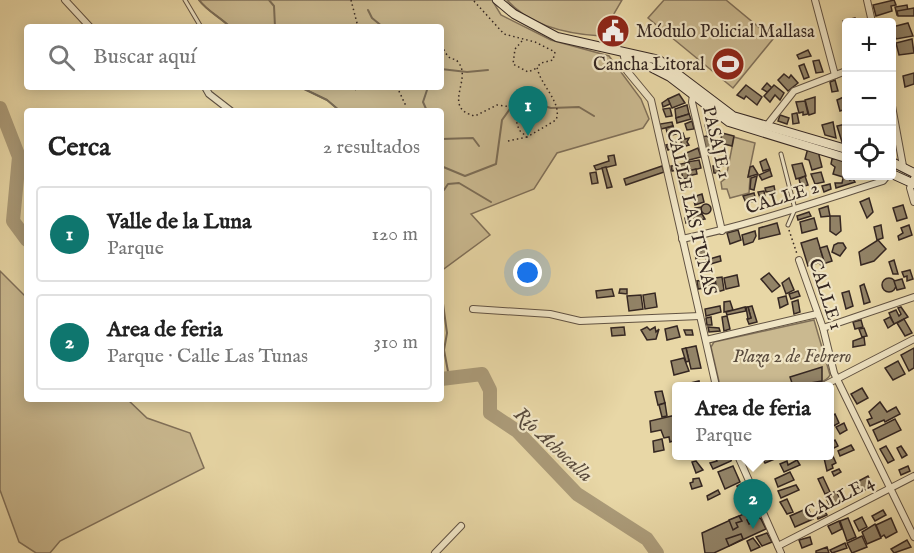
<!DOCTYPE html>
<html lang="es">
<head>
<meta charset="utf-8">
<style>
	:root { --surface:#fff; --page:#f2f2f2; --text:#222; --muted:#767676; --line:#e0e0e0; --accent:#0f766e }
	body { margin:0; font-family:"IM FELL English",serif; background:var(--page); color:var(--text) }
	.controls { position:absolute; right:18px; top:18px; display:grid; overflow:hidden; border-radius:6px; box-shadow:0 3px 15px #0003 }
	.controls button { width:54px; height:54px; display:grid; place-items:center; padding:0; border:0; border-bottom:2px solid var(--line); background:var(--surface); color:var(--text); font:30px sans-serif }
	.you { position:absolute; left:528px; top:273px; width:21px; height:21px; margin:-15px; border:4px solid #fff; border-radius:50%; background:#1a73e8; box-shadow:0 0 0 9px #1a73e833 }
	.badge { display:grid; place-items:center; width:39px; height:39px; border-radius:50%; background:var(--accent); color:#fff; font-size:20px; font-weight:700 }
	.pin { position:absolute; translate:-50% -50px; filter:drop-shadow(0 2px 3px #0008) }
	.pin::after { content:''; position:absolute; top:32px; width:21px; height:18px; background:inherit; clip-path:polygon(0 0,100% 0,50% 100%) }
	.popup { position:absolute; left:672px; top:382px; width:162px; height:78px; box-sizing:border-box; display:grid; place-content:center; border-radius:6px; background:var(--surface); filter:drop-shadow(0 2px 4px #0005); font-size:20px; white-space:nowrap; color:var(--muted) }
	.popup b { font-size:22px; color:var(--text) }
	.popup::after { content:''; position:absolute; left:50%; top:100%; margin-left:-12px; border:12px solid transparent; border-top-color:var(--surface) }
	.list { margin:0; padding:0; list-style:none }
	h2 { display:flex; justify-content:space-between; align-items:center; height:78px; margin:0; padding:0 24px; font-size:26px }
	h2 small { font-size:20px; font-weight:400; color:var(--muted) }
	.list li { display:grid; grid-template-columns:39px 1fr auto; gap:18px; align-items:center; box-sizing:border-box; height:96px; margin:0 12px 12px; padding:0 12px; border:2px solid var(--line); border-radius:6px }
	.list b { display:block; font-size:22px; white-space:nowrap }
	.list p { margin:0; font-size:20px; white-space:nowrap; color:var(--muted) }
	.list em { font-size:20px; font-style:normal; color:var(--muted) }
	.icon { flex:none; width:33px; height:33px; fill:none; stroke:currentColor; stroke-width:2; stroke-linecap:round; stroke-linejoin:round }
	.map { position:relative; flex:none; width:914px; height:553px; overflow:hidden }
	.search { position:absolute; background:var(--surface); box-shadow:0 3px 15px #0003; left:24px; top:24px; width:420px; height:66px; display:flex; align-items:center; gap:15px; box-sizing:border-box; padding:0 21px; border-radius:6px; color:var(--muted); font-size:22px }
	.panel { position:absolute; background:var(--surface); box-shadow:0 3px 15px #0003; left:24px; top:108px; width:420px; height:294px; border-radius:6px }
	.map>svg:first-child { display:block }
</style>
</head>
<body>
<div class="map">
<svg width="914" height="553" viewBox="0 0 914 553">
	<rect width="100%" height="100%" fill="#e8d7a6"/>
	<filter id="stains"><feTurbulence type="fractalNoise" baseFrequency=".00333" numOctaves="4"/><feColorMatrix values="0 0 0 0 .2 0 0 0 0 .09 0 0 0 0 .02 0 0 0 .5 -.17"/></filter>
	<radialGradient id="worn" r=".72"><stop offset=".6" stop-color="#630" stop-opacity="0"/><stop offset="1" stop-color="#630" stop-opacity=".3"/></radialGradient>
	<g fill="#cab990" stroke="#807059" stroke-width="1.5">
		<path d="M199,0H492L501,15L551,40L609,56L641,99L649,119L643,128L557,153L534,189L471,214L490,235L441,271V111H340L327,100L300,87H441V27H230C220,17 207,11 199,0Z"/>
		<path d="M507,0H622L601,36C567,34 530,26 507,0Z"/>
		<polygon points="664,0 726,0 773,39 733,88 648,18"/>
		<polygon points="734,137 755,143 748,177 750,177 749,193 730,198 727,189 722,189 721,182 726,178"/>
		<polygon points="0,271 27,298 27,399 127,399 147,418 190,433 204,468 60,541 50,553 36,553 19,542 0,490"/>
		<path d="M814,320L830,375C822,393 741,386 720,386L711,347L714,342Z"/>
	</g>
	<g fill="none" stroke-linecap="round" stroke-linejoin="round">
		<g stroke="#7c6d56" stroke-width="2">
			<path d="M199,0C207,11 220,17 230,27"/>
			<polyline points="269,0 274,6 275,27"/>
			<polyline points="368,10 372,18 383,27"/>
			<polyline points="441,69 467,72 488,70"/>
			<polyline points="300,87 327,100 340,111"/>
			<polyline points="427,111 423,102 428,87"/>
			<polyline points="441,139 473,138 479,146"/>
			<polyline points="441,166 465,176 496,164 502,120 514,103 529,102 551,108 579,107 594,116"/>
			<polyline points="441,189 444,190 448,184 459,183 491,202"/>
			<polyline points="441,289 447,333 444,350 449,377"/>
		</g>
		<g stroke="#ab9b79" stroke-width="14">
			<polyline points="0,108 19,157 13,221 27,240"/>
			<polyline points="441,379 482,374 490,390 490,413 517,431 577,494 647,539 657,553"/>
		</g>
	</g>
	<g fill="#928367" stroke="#352722" stroke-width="1.5">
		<polygon points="894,0 896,5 891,6 892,11 876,16 873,5"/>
		<polygon points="907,5 908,11 897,15 895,7"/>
		<polygon points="914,8 914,16 898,16 897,11"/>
		<polygon points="855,18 856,22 846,22 845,30 843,21"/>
		<polygon points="908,23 913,36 896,39 892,27"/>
		<polygon points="912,39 914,53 899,55 896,43"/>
		<polygon points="808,50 811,56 799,59 797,55"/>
		<polygon points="819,60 823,72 816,73 813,61"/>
		<polygon points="804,64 809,77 804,79 799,66"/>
		<polygon points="914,73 914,84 905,87 903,76"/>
		<polygon points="784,74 789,78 791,75 798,83 788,91 778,80"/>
		<polygon points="835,80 838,91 832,92 830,82"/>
		<polygon points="767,83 772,88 767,92 762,89"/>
		<polygon points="746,85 762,97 757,105 746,96 744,99 737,95"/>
		<polygon points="774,85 784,93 780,100 775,95 770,102 764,96"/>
		<polygon points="679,94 685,103 672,108 668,99"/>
		<polygon points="846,96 846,109 840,111 837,100"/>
		<polygon points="815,97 815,113 809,115 805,100"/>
		<polygon points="668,99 670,104 663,107 662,103"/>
		<polygon points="805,101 808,114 803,115 803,112 799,113 796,102"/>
		<polygon points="687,105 689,114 676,118 675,109"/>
		<polygon points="670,108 672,116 666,117 663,109"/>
		<polygon points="797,113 799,123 793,124 792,114"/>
		<polygon points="689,114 691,119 677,123 676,118"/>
		<polygon points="780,115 789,118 787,124 778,121"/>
		<polygon points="692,121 694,129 687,130 685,124"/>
		<polygon points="672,122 673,126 661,129 660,124"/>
		<polygon points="833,122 836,138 825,135 822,125"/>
		<polygon points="846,124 846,141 842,142 837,126"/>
		<polygon points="705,125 710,125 712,136 708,136"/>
		<polygon points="673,126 676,134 668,136 666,128"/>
		<polygon points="679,133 683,133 685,139 689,138 687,142 689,145 682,147"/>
		<polygon points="722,133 734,136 732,146 720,143"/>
		<polygon points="707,136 712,139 715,150 705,152 701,137"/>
		<polygon points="676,142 678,147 668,150 666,145"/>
		<polygon points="698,148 701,157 685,161 684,154"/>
		<polygon points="808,148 818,151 822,167 812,170 809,160 805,159"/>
		<polygon points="614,155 616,165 596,170 594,166 609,161 608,156"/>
		<polygon points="717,158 728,159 727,166 718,166"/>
		<polygon points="837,158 846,162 843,177 833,174 835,167 831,164 832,159"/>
		<polygon points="766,159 770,169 763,171 760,162"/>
		<polygon points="699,160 701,168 690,171 687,162"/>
		<polygon points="686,163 689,163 689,178 683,179 681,169 672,171 671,166"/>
		<polygon points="802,163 806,176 796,179 792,165"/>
		<polygon points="662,166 664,172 626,185 624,179"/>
		<polygon points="713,166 718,166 720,173 714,173"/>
		<polygon points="753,166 758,174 748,177 750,167"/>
		<polygon points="606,167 612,187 607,188 602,168"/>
		<polygon points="696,169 697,174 688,176 688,171"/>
		<polygon points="770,170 772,176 762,180 759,175"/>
		<polygon points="596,172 598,183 592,184 590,173"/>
		<polygon points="821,172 824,182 815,184 811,174"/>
		<polygon points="844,174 851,176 850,180 853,179 855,182 836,188 835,183 842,183"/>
		<polygon points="757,176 754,190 750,189 751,178"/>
		<polygon points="805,176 808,185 801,187 799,179"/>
		<polygon points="830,184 831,189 824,192 822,186"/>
		<polygon points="774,186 775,191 766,192 765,188"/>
		<polygon points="764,191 765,197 760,198 758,192"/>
		<polygon points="754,193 756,201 746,203 743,196"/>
		<polygon points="702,194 704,202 695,205 693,197"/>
		<polygon points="869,198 873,212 867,218 860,202"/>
		<circle cx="706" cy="209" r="5"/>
		<polygon points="903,205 907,218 897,221 893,208"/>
		<polygon points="828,206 830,216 821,217 819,209"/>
		<polygon points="701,207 702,214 696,215 695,208"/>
		<polygon points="809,212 811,216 798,220 797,216"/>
		<polygon points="702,214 705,219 686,223 685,218"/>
		<polygon points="830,216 840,216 841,231 836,235 830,231"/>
		<polygon points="814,218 817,229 802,233 800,222"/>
		<polygon points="777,223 780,234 759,239 759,228"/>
		<polygon points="881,225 883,238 877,240 874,227"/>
		<polygon points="909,225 912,235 899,240 898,236 903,233 901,228"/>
		<polygon points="738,230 741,240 730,244 727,233"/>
		<polygon points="755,231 756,236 753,242 744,245 742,235"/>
		<polygon points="817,238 824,261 808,266 801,243"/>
		<polygon points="878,240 886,249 874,261 861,265 859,252"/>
		<polygon points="838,243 843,243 846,248 840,256 832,252 834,245"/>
		<polygon points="827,246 832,261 820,265 824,261 820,248"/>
		<polygon points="708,249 707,256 710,257 696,259 695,252"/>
		<polygon points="720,256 721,261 707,265 706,260"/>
		<polygon points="894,260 898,274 893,274 889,262"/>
		<polygon points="910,270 913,279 907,281 907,276 904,277 902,272"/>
		<polygon points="769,273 780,286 772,292 761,279"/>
		<polygon points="737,275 739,286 726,289 724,278"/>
		<polygon points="722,277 724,290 717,292 715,278"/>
		<circle cx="889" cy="285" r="7"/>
		<polygon points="789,278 794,290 786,294 782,283"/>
		<polygon points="710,279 711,284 715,283 715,286 698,289 697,281"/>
		<polygon points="902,279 905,288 897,290 894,281"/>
		<polygon points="864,284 870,302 864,304 860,286"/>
		<polygon points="612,289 614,296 597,298 596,291"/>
		<polygon points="620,289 627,289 627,294 619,293"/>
		<polygon points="798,291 800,296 791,299 789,294"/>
		<polygon points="849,291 853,306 846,309 842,293"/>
		<polygon points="655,293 657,307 645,309 643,295"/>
		<polygon points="641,295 643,309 629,311 627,296"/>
		<polygon points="786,296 788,304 780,308 778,298"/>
		<polygon points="798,300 800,312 794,314 792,302"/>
		<polygon points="730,301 733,310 724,312 724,302"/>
		<polygon points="720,306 721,312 706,316 705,309"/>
		<polygon points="752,306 757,322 749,324 747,319 751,318 748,307"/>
		<polygon points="745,307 746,311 727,315 726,312"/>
		<polygon points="746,307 748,307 751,318 748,319"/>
		<polygon points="901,307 908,317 894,324 889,313 896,310 899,316 901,314 898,308"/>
		<polygon points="727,316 730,329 724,331 722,317"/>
		<polygon points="711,317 712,325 707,325 706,318"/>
		<polygon points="890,317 894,324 888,328 884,320"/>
		<polygon points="904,319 912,333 905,336 897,323"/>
		<polygon points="861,320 863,327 855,329 853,322"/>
		<polygon points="677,326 680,337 667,340 665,329"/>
		<polygon points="624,327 625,335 612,336 611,328"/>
		<polygon points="647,327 650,330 655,327 656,332 659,329 656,339 647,340 641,330"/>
		<polygon points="708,327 719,328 720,331 709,332"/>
		<polygon points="864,328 867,336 862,337 859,329"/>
		<polygon points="684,330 692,330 693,335 686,335"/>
		<polygon points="864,337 865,345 853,347 853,341"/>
		<polygon points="696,346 701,368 691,369 686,348"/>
		<polygon points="686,348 689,361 686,362 682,349"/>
		<polygon points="914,348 914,368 909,371 901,355"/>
		<polygon points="684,358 689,371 674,375 671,361"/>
		<polygon points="898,361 905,374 893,380 885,368"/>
		<polygon points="822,367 822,381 793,386 790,377"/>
		<polygon points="699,381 700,386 691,386 690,383"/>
		<polygon points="862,388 868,398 857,404 851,394"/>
		<polygon points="662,391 665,403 658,405 655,392"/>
		<polygon points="880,402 887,412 896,407 900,414 885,422 884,420 870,426 867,420 872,418 869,412"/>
		<polygon points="665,403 667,416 662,417 659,405"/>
		<polygon points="835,414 839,423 830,428 830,417"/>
		<polygon points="676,415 676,440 670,442 669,437 664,438 661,430 651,432 650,421"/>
		<polygon points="895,419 901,430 878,441 873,430"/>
		<polygon points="844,423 847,430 840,434 836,427"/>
		<polygon points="662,439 664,450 654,452 653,441"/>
		<polygon points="835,440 838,446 830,450 830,443"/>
		<polygon points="851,445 854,450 840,456 838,451"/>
		<polygon points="886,446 894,460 888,463 880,449"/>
		<polygon points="901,446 907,455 902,458 897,448"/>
		<polygon points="832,454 836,463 832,465 833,468 827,471 824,458"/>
		<polygon points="704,456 731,456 732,458 731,461 713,469 710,463 717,461 715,457 708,459"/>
		<polygon points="761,456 782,456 765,463"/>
		<polygon points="797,460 800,465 784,472 780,464 787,461 788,465"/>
		<polygon points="696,461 703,470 696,473 692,462"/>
		<polygon points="733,466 740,482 725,489 718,472"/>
		<polygon points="908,466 910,471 901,475 899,470"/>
		<polygon points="839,469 841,472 834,476 832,472"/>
		<polygon points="790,472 794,480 778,487 775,479"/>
		<polygon points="868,476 873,486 857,494 855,483"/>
		<polygon points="823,477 830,492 825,494 818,479"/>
		<polygon points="699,478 702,486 692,489 690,483 693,482 693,479"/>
		<polygon points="743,483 749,494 742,497 737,486"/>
		<polygon points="796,485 799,490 781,498 778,491"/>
		<polygon points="718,490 720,494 708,500 707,496"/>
		<polygon points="836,491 842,503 831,508 825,496"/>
		<polygon points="749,494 752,500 746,502 744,497"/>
		<polygon points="787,499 793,512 787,514 780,502"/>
		<polygon points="808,508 813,519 795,527 790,516"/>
		<polygon points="824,510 827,515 818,519 816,514"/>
		<polygon points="883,510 886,515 875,521 872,516"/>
		<polygon points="750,511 761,519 756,521"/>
		<polygon points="750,511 761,519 766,529 714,553 705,553 702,533"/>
		<polygon points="739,516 742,521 736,523 738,527 733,530 729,520"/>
		<polygon points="754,517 756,521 749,524 747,520"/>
		<polygon points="862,517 867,527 859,531 854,521"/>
		<polygon points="848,518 856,537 847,541 840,521"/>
		<polygon points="891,518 897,532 886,538 884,535 881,537 876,525"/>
		<polygon points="839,521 842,529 832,534 828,526"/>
		<polygon points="875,524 881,538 867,544 862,532"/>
		<polygon points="767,533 772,542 762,546 756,537"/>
		<polygon points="741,534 743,539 729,546 726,539"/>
		<polygon points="862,536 867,547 852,553 847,543"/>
		<polygon points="810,537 812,544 802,548 799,540"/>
		<polygon points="753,538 760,547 751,551 747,541"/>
		<polygon points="907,540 911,547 894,553 891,549"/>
		<polygon points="845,543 847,548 832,553 830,550"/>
		<polygon points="827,547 829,553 816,553 816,551"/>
	</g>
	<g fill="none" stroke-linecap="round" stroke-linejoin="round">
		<g stroke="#625343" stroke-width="5">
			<g id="service">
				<polyline points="185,0 201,27"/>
				<polyline points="781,154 795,209 788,225"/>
			</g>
		</g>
		<g stroke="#625343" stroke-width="8">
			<g id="minor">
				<polyline points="65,0 90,27"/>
				<polyline points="815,0 835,75"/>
				<polyline points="867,0 872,22"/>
				<polyline points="623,52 627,71 651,100 716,386"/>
				<polyline points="205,87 209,94 231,111"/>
				<polyline points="693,95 692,102 722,231"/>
				<polyline points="892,106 903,166"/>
				<polyline points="768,124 794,91 846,71"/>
				<polyline points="914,178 910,188 914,202"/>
				<path d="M682,239C750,225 816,202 883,181L887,176"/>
				<polyline points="799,260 823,328 834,373 914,537"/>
				<polyline points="473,309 550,314 580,321 700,316"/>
				<polyline points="823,328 914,297"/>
				<polyline points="706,340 817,314"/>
				<polyline points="823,386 914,339"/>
				<polyline points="738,456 781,553"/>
				<polyline points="778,546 914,476"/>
				<polyline points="435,553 461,526"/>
			</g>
		</g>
		<g stroke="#352722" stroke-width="10">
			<g id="secondary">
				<polyline points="497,0 514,14 557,37 659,60 733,116 846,149"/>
				<polyline points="625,54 670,77 729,122 846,158"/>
				<polyline points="892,162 914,173"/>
				<polyline points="892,174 914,184"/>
			</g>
		</g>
		<g stroke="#352722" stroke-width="1.5" stroke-dasharray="1.5 3" stroke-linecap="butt">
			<polyline points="351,0 358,27"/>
			<polyline points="522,41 515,49 513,64 528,72 537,68"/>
			<path d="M441,46C444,49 446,55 450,58C453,60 455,58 458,62C473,79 441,108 475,116L497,105L512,107L519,130L527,137L556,120C563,103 540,85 537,67L541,63L553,60L555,52L535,42L504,34L473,0"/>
			<polyline points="397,87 406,106"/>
			<polyline points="355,90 358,87"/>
			<polyline points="508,141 527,137"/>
			<polyline points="789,230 797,254"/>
		</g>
		<use href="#service" stroke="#f0e5c5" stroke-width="3"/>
		<use href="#minor" stroke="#f0e5c5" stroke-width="6"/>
		<use href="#secondary" stroke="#f0e5c5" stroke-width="8"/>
	</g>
	<defs>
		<g id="civic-disc" transform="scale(1.725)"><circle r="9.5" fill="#8f2418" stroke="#f0e5c5"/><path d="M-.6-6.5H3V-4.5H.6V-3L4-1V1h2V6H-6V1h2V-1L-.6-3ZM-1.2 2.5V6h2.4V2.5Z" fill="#fff"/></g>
		<g id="stadium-disc" transform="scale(1.725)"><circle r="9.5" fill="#8f2418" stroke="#f0e5c5"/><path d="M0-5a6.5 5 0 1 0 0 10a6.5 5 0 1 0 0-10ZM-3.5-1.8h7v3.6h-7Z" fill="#fff"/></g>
	</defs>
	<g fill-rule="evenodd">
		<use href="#civic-disc" x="613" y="31"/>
		<use href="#stadium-disc" x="728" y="64"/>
	</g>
	<g text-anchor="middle" stroke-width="4.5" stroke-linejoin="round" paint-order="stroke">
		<g font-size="18" fill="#352722" stroke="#f0e5c5" text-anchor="start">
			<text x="636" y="37">Módulo Policial Mallasa</text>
			<text x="705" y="70" text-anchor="end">Cancha Litoral</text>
		</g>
		<g font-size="18" fill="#352722" stroke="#f0e5c5">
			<text transform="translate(717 142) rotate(77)" y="6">PASAJE 1</text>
			<text transform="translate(782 197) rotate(-17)" y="6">CALLE 2</text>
			<text transform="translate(692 212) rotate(77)" y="6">CALLE LAS TUNAS</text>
			<text transform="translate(826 294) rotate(72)" y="6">CALLE 1</text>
			<text transform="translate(839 497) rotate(-27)" y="6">CALLE 4</text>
		</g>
		<g font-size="18" font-style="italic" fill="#5a4c3e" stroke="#f0e5c5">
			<text x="792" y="362">Plaza 2 de Febrero</text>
		</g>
		<g font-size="20" font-style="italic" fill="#584a3c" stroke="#f0e5c5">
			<text transform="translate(554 444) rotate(43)" y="7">Río Achocalla</text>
		</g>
	</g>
	<rect width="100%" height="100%" filter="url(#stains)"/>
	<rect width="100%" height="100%" fill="url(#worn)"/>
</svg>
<div class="controls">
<button>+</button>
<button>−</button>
<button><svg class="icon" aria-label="locate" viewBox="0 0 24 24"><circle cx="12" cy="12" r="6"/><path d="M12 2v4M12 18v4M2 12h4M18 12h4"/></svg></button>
</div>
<div class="you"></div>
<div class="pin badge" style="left:528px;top:136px">1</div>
<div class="pin badge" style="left:753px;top:529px">2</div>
<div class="popup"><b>Area de feria</b>Parque</div>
<div class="search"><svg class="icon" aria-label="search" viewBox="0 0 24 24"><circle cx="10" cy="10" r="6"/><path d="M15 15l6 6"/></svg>Buscar aquí</div>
<section class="panel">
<h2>Cerca<small>2 resultados</small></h2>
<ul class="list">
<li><span class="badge">1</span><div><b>Valle de la Luna</b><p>Parque</p></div><em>120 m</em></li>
<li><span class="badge">2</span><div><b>Area de feria</b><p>Parque · Calle Las Tunas</p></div><em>310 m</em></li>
</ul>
</section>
</div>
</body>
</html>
